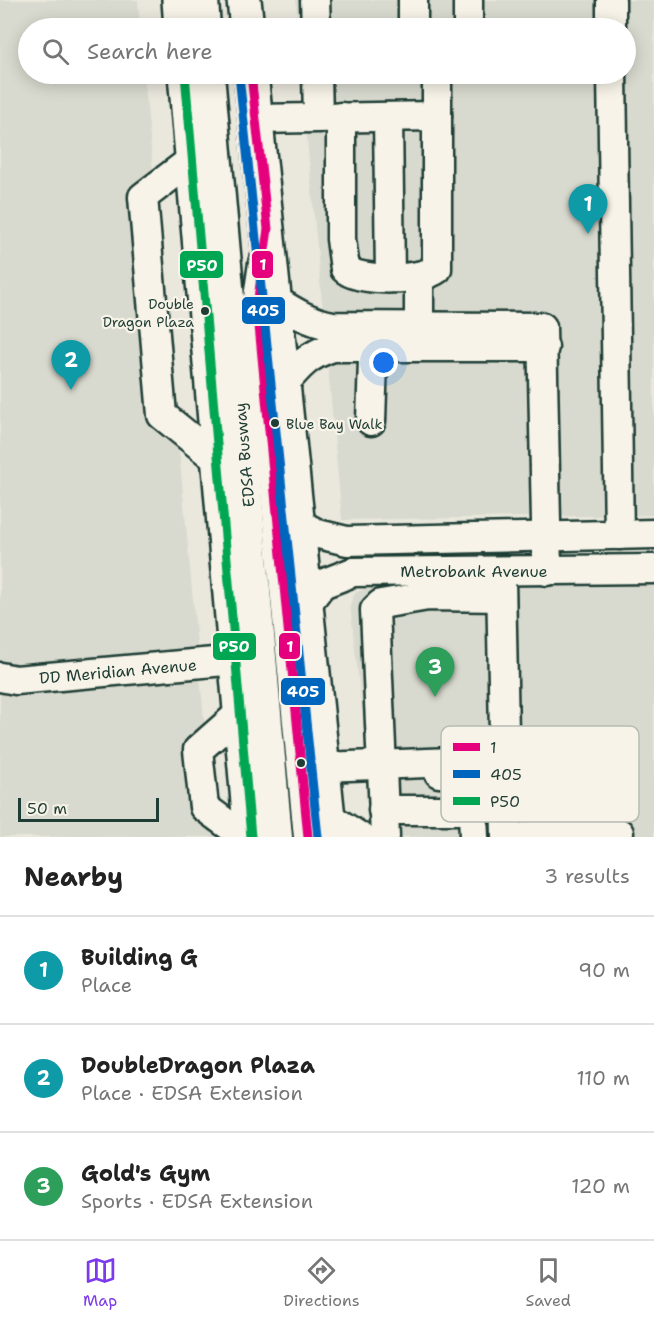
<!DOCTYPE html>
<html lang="en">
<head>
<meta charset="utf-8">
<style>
	:root { --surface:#fff; --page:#f6f6f6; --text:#222; --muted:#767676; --line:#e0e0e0; --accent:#7c3aed }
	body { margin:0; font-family:"Shantell Sans",sans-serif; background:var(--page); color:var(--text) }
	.scale { position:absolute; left:18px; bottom:15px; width:141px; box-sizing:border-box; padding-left:6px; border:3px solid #1f3d34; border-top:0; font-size:16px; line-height:21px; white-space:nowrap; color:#1f3d34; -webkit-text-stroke:4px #f7f3e8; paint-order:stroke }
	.you { position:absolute; left:384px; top:363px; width:21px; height:21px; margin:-15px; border:4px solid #fff; border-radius:50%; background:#1a73e8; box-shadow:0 0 0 9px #1a73e833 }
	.badge { display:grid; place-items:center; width:39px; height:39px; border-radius:50%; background:var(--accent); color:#fff; font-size:20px; font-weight:700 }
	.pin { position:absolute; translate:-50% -50px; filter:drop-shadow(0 2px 3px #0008) }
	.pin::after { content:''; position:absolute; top:32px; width:21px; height:18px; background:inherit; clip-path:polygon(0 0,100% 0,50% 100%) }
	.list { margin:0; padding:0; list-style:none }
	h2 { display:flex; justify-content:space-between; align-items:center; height:78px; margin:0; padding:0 24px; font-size:26px }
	h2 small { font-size:20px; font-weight:400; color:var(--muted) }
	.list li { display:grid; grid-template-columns:39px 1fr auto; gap:18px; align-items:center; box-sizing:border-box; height:108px; padding:0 24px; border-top:2px solid var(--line) }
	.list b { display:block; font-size:22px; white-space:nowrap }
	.list p { margin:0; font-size:20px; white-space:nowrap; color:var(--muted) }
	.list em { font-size:20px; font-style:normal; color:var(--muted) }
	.icon { flex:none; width:33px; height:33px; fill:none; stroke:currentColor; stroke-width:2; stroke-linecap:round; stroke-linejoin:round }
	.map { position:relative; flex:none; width:654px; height:837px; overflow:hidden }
	.search { position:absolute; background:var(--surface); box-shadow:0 3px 15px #0003; left:18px; right:18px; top:18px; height:66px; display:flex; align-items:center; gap:15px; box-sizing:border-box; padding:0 21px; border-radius:33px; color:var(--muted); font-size:22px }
	.sheet { height:402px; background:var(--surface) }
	nav { display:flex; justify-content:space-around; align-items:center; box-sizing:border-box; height:84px; border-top:2px solid var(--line); background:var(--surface); font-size:16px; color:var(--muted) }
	nav a { display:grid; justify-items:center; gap:3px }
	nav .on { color:var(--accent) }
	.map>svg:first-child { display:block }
</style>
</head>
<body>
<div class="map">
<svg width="654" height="837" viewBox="0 0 654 837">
	<rect width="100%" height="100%" fill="#eae8dd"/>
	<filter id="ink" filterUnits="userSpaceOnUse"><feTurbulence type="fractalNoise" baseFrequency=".0167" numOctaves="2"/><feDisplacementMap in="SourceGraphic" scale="12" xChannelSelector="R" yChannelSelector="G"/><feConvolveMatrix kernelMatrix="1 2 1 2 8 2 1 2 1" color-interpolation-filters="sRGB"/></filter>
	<g filter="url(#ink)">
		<g fill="#d9dacf">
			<polygon points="0,0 138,0 140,28 28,28 28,74 144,74 215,837 0,837"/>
			<polygon points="296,0 654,0 654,515 342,520 301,74 626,74 626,28 298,28"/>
			<polygon points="654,583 654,837 376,837 350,604 355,593 364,589"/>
		</g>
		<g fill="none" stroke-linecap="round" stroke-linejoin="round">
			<g stroke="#1f3d34" stroke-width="33">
				<g id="minor">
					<polyline points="204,0 206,28"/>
					<polyline points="315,0 316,28"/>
					<polyline points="413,0 413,28"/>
					<polyline points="468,0 468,28"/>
					<polyline points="611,0 611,28"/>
					<polyline points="210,74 278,837"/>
					<polyline points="317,74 318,117"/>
					<polyline points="612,74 619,535"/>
					<path d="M341,117V239L345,269C359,282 421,281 437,269V74"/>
					<polyline points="388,117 390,278"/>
					<polyline points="255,119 437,116"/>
					<polyline points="193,159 143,197 162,415 219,461"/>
					<polyline points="263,263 257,305 308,837"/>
					<path d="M275,300C294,312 310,322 333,326L542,327L547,571"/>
					<polyline points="419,345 419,276"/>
					<path d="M283,385C299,366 308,355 333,347H544"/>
					<polyline points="371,421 374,329"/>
					<polyline points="298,523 318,534 347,541 654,534"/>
					<polyline points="501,579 506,837"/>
					<polyline points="306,605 322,584 353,572 654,569"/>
					<polyline points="0,677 16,680 236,660"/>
					<polyline points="240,713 198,750 204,807 245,837"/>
					<polyline points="323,767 505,760"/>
					<path d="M439,773L469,775C473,781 470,786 471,794C474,815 497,798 505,792"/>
					<polyline points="383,810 469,810 473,813 474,837"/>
					<polyline points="329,817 360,837"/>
					<polyline points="385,837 375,610 381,604 428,596 501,597"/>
					<polyline points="523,837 549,832 619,833"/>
				</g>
			</g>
			<g stroke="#1f3d34" stroke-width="38">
				<g id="major">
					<polyline points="179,0 181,28"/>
					<polyline points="244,0 247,28"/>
					<polyline points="185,74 251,837"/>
					<polyline points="251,74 330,837"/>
				</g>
			</g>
			<use href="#minor" stroke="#f7f3e8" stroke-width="28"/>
			<use href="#major" stroke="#f7f3e8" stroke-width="33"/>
			<g stroke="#f7f3e8" stroke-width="14">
				<polyline id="bus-1" points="251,74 268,229 257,305 308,837"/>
			</g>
			<g stroke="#f7f3e8" stroke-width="14">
				<polyline id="bus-2" points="239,75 318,837"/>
			</g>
			<g stroke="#f7f3e8" stroke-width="14">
				<polyline id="bus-3" points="185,74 251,837"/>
			</g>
			<use href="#bus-1" stroke="#e5007d" stroke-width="9"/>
			<use href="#bus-2" stroke="#0065bd" stroke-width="9"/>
			<use href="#bus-3" stroke="#00a651" stroke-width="9"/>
		</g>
	</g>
	<g fill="#1f3d34" stroke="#f7f3e8" stroke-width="2">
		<circle cx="205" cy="311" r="5"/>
		<circle cx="275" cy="423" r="5"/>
		<circle cx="301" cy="763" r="5"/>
	</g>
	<g text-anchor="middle" stroke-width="4.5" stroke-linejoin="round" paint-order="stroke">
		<g font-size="14" fill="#1f3d34" stroke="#f7f3e8" text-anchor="end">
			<text x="194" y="309">Double<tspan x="194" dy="18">Dragon Plaza</tspan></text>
			<text x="286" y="429" text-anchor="start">Blue Bay Walk</text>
		</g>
		<g font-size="16" fill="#1f3d34" stroke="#f7f3e8">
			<text transform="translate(244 455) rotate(-95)" y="6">EDSA Busway</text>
			<text x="474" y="577">Metrobank Avenue</text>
			<text transform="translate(118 671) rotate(-5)" y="6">DD Meridian Avenue</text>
		</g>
	</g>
	<rect x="441" y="726" width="198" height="96" rx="9" fill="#f7f3e8" stroke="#b6bcb2" stroke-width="1.5"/>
	<rect x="453" y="743" width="27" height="8" fill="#e5007d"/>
	<rect x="453" y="770" width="27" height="8" fill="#0065bd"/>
	<rect x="453" y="797" width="27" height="8" fill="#00a651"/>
	<g font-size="16" fill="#1f3d34">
		<text x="490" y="753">1</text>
		<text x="490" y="780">405</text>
		<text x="490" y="807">P50</text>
	</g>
	<g stroke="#f7f3e8" stroke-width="2">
		<rect x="251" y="250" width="23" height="29" rx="6" fill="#e5007d"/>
		<rect x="179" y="250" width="45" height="29" rx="6" fill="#00a651"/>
		<rect x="241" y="296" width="45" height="29" rx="6" fill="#0065bd"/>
		<rect x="278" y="632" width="23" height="28" rx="6" fill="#e5007d"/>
		<rect x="212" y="632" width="45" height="29" rx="6" fill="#00a651"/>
		<rect x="280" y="677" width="46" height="29" rx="6" fill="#0065bd"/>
	</g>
	<g font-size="16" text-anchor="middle" font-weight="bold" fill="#fff">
		<text x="263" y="270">1</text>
		<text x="202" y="271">P50</text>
		<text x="263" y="316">405</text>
		<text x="290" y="652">1</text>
		<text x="234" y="652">P50</text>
		<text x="303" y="697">405</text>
	</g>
</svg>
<div class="scale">50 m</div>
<div class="you"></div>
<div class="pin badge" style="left:588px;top:234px;background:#0f9aa8">1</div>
<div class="pin badge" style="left:71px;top:390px;background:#0f9aa8">2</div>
<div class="pin badge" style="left:435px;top:697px;background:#2e9e5b">3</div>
<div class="search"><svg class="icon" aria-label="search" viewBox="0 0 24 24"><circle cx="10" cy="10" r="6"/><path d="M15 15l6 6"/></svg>Search here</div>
</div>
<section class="sheet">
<h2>Nearby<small>3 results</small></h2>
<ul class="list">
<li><span class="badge" style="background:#0f9aa8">1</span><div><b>Building G</b><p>Place</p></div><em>90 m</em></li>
<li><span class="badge" style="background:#0f9aa8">2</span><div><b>DoubleDragon Plaza</b><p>Place · EDSA Extension</p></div><em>110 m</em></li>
<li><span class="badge" style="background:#2e9e5b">3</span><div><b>Gold's Gym</b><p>Sports · EDSA Extension</p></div><em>120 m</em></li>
</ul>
</section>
<nav>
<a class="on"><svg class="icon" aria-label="map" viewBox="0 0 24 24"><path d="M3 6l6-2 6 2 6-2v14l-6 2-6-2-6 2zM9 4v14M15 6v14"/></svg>Map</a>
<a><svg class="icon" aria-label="directions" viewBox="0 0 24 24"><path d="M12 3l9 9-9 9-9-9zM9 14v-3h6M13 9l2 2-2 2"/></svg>Directions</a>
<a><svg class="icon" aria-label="saved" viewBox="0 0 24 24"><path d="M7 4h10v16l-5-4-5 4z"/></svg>Saved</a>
</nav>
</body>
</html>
